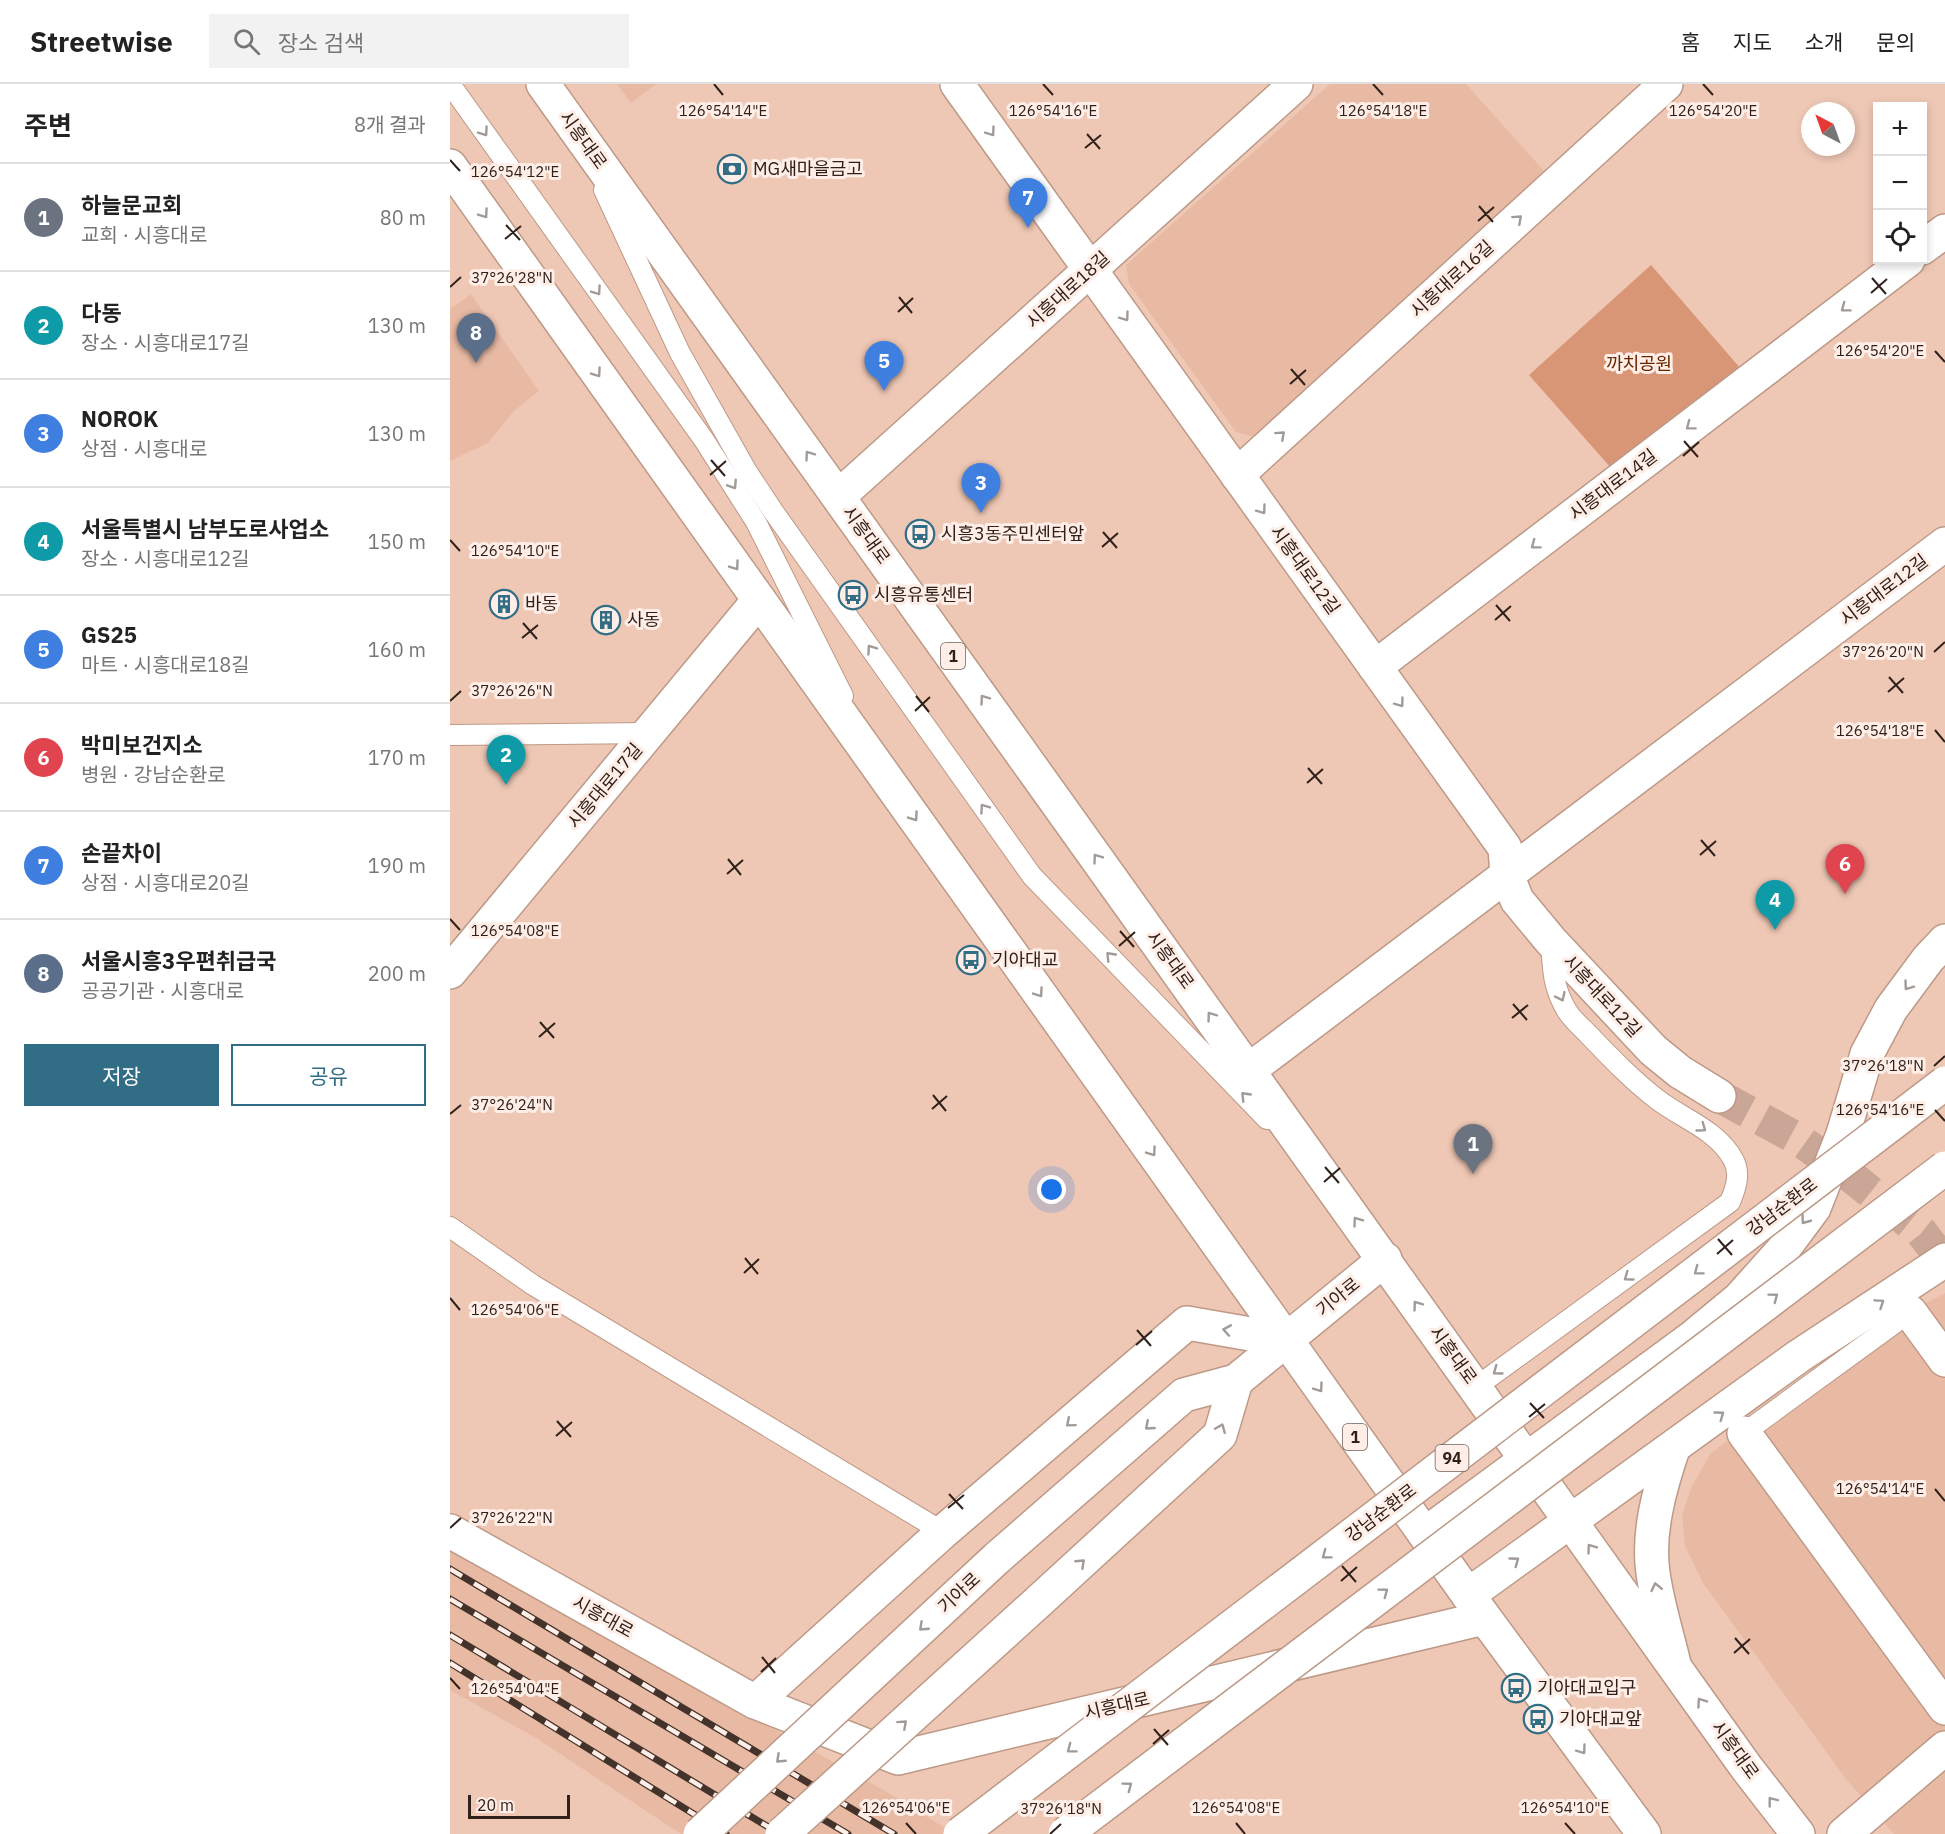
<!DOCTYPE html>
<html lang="ko">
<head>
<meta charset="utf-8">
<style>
	:root { --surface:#fff; --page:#f2f2f2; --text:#222; --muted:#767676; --line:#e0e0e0; --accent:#316d85 }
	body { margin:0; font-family:"IBM Plex Sans","Noto Sans KR",sans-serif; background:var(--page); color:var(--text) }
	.controls { position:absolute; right:18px; top:18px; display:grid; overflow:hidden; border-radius:0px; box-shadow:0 3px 9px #0003 }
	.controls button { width:54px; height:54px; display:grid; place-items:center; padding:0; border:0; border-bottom:2px solid var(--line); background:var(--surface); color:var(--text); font:30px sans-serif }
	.compass { position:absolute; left:1351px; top:18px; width:54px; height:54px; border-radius:50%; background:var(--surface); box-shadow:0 3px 9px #0003; rotate:319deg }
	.scale { position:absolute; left:18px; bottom:15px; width:102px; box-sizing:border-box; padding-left:6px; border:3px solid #2f201a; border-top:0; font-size:16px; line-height:21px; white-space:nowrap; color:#2f201a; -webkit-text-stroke:4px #feeee7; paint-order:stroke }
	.you { position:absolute; left:602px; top:1106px; width:21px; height:21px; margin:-15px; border:4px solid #fff; border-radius:50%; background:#1a73e8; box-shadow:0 0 0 9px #1a73e833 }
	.badge { display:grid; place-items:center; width:39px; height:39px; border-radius:50%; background:var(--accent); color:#fff; font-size:20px; font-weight:700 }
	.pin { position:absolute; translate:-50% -50px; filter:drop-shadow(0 2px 3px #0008) }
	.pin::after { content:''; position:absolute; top:32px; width:21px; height:18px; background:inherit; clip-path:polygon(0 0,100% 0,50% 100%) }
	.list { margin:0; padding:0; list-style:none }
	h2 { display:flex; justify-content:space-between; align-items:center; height:78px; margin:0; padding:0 24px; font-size:26px }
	h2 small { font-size:20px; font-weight:400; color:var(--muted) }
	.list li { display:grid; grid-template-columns:39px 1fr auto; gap:18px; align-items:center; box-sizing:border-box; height:108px; padding:0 24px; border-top:2px solid var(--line) }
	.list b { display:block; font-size:22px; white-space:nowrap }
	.list p { margin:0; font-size:20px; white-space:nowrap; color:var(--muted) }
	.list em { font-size:20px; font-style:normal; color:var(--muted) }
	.actions { display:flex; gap:12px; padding:18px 24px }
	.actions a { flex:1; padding:14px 0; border:2px solid var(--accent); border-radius:0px; text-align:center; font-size:21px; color:var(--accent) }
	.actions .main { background:var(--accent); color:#fff }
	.icon { flex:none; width:33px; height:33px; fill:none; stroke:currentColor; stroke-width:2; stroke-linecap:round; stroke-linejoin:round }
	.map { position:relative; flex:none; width:1495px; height:1750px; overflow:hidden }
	header { display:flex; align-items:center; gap:36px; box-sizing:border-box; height:84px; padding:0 30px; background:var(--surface); border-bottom:2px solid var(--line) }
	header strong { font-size:28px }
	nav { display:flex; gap:33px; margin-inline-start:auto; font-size:21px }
	.search { width:420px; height:54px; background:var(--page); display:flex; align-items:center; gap:15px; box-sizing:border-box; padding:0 21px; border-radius:0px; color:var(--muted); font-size:22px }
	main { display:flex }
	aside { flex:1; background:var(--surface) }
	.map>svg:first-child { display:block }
</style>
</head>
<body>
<header>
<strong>Streetwise</strong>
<div class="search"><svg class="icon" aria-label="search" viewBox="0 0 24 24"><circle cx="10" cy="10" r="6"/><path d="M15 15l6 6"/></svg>장소 검색</div>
<nav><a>홈</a><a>지도</a><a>소개</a><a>문의</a></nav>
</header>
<main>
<aside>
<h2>주변<small>8개 결과</small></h2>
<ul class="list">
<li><span class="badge" style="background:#6b7280">1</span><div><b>하늘문교회</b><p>교회 · 시흥대로</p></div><em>80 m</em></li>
<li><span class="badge" style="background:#0f9aa8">2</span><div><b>다동</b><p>장소 · 시흥대로17길</p></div><em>130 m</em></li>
<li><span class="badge" style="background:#3f7fe0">3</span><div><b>NOROK</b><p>상점 · 시흥대로</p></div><em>130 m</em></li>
<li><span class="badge" style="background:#0f9aa8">4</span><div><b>서울특별시 남부도로사업소</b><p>장소 · 시흥대로12길</p></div><em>150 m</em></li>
<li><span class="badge" style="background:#3f7fe0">5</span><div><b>GS25</b><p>마트 · 시흥대로18길</p></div><em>160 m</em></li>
<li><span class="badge" style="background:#e0444e">6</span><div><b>박미보건지소</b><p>병원 · 강남순환로</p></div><em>170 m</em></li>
<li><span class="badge" style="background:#3f7fe0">7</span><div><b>손끝차이</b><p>상점 · 시흥대로20길</p></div><em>190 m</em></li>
<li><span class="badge" style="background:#5c6f8a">8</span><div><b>서울시흥3우편취급국</b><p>공공기관 · 시흥대로</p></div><em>200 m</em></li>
</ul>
<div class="actions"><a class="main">저장</a><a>공유</a></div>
</aside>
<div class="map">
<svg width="1495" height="1750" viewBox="0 0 1495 1750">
	<rect width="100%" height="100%" fill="#efc8b5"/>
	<g fill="#e8baa4">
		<polygon points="167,0 206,0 181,19"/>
		<polygon points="880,0 1016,0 1095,88 804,353 786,348 679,200 676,181"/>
		<polygon points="21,210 89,307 65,326 38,359 0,377 0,225"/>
		<polygon points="1495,1209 1495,1750 1444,1750 1396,1695 1253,1499 1235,1462 1232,1431 1242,1402 1261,1369 1436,1240"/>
		<polygon points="0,1465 437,1708 505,1750 231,1750 86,1654 0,1606"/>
	</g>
	<polygon fill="#d99676" points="1201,181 1291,285 1161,384 1079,291"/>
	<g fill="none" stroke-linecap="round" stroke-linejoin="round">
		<polyline stroke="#c9a696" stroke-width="33" stroke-dasharray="33 16" stroke-linecap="butt" points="1269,1012 1348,1055 1403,1094 1472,1149 1495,1179"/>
		<g stroke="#be9987" stroke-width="22">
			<g id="service">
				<polyline points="0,0 254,356 306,438 393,612"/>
				<polyline points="154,106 230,269 296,386 323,427 582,792 817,1035"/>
				<polyline points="0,651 199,649"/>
				<polyline points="0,1143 83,1201 493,1448"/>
				<path d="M1026,1303L1280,1118C1286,1104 1291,1089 1283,1075C1267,1046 1233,1035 1208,1016C1183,997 1160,973 1138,950C1131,943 1122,935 1117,927C1102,902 1103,884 1101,857"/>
				<polyline points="1294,1349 1460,1228"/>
			</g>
		</g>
		<g stroke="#be9987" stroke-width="36">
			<g id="minor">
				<polyline points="507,0 1055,764 1057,791 1067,816 1101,857 1203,966 1230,988 1269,1012"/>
				<polyline points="1472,164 1495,147"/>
				<polyline points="787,391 1216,0"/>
				<polyline points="389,412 846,0"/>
				<polyline points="925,583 1458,176"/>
				<polyline points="0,888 309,516"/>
				<polyline points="799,986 1495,460"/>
				<polyline points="1460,1228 1495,1276"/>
				<polyline points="1294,1349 1495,1624"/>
				<polyline points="0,1447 305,1618 448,1674 1034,1534"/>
				<polyline points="305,1618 493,1448 737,1239 835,1256"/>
				<polyline points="1394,1750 1495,1664"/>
			</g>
		</g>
		<g stroke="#be9987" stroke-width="36">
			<g id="secondary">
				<polyline points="547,1474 734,1311 786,1297 935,1175"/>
				<polyline points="588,1518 770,1351 786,1297"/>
			</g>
		</g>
		<g stroke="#be9987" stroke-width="36">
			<g id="primary">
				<polyline points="93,0 1296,1683 1348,1750"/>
				<polyline points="0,82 1018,1511 1194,1750"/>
			</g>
		</g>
		<g stroke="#be9987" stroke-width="36">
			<g id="trunk">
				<path d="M1223,1365C1210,1403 1197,1449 1203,1489C1207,1519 1217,1550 1224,1580"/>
				<polyline points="975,1450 1243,1253 1289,1215 1332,1167 1364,1124 1393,1050 1417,970 1441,925 1478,875 1495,857"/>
				<polyline points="1018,1511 1349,1272 1495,1176"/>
			</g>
		</g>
		<use href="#service" stroke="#fff" stroke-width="20"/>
		<use href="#minor" stroke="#fff" stroke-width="33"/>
		<use href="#secondary" stroke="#fff" stroke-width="33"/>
		<use href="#primary" stroke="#fff" stroke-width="33"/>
		<use href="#trunk" stroke="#fff" stroke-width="33"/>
		<g stroke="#44332b" stroke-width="7">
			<g id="rail">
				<polyline points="0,1485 444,1750"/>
				<polyline points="0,1515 398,1750"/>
				<polyline points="0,1551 330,1750"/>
				<polyline points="0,1579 276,1750"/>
			</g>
		</g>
		<use href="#rail" stroke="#feeee7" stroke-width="4.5" stroke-dasharray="14" stroke-linecap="butt"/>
		<g stroke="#be9987" stroke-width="36" stroke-linecap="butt">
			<g id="secondary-bridge">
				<polyline points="250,1750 547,1474"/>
				<polyline points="332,1750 588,1518"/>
			</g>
		</g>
		<g stroke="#be9987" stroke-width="36" stroke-linecap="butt">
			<g id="trunk-bridge">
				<polyline points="510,1750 1495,999"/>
				<polyline points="615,1750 1495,1084"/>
			</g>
		</g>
		<use href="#secondary-bridge" stroke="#fff" stroke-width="33"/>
		<use href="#trunk-bridge" stroke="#fff" stroke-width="33"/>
	</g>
	<defs><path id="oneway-chevron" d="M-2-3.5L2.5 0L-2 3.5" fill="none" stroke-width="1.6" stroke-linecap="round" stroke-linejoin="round" transform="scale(1.5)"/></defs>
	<g stroke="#a19b98">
		<use href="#oneway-chevron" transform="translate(34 48) rotate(55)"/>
		<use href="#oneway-chevron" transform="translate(541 48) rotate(54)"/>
		<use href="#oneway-chevron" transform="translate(34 130) rotate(55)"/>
		<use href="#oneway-chevron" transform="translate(1068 135) rotate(-42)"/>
		<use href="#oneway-chevron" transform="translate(147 207) rotate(55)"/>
		<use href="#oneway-chevron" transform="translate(1395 224) rotate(143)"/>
		<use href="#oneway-chevron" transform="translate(675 233) rotate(54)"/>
		<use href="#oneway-chevron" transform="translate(147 289) rotate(55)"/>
		<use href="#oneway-chevron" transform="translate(1240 342) rotate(143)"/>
		<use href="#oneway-chevron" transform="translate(831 351) rotate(-42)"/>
		<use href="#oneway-chevron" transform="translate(359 371) rotate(-126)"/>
		<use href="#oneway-chevron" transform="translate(283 401) rotate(57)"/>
		<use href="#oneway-chevron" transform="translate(812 426) rotate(54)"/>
		<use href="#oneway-chevron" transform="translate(1085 461) rotate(143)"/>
		<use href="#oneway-chevron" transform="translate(285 482) rotate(55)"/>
		<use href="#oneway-chevron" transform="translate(421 565) rotate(-125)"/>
		<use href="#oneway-chevron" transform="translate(534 615) rotate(-126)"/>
		<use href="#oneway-chevron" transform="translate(950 619) rotate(54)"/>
		<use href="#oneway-chevron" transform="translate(534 724) rotate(-125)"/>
		<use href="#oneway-chevron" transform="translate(464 733) rotate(55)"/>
		<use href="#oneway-chevron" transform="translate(647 774) rotate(-126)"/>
		<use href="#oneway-chevron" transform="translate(660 872) rotate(-134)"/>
		<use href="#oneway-chevron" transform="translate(1458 902) rotate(126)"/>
		<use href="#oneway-chevron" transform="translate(589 909) rotate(55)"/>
		<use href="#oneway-chevron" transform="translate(1111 913) rotate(65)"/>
		<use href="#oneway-chevron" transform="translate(761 932) rotate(-126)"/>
		<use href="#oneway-chevron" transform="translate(795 1012) rotate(-134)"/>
		<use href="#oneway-chevron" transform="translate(1252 1044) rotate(36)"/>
		<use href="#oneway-chevron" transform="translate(702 1068) rotate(55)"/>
		<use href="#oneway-chevron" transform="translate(1355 1136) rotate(127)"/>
		<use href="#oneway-chevron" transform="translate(907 1137) rotate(-126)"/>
		<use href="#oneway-chevron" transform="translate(1248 1187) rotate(143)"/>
		<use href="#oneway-chevron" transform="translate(1178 1193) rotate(144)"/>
		<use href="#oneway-chevron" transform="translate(1324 1213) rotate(-37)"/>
		<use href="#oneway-chevron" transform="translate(1430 1219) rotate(-34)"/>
		<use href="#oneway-chevron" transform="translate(967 1221) rotate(-126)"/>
		<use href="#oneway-chevron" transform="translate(777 1246) rotate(-170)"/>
		<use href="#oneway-chevron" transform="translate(1047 1287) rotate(144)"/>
		<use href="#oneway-chevron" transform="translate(869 1304) rotate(54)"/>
		<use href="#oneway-chevron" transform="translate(1270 1331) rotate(-36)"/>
		<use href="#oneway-chevron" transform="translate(620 1339) rotate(140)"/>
		<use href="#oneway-chevron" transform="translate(699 1342) rotate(139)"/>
		<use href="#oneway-chevron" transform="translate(771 1344) rotate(-68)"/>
		<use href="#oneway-chevron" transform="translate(1141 1464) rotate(-126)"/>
		<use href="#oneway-chevron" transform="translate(876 1471) rotate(143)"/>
		<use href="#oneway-chevron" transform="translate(1065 1477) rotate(-36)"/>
		<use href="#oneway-chevron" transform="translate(631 1479) rotate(-43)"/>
		<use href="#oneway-chevron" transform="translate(1206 1503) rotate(-103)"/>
		<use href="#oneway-chevron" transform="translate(934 1508) rotate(-37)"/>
		<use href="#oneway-chevron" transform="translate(473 1543) rotate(137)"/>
		<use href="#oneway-chevron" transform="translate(1251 1618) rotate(-125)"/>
		<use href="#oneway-chevron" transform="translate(453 1640) rotate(-42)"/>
		<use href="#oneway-chevron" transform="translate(621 1665) rotate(143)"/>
		<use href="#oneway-chevron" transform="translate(1132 1666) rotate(54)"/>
		<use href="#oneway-chevron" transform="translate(330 1675) rotate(137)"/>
		<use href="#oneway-chevron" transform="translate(678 1702) rotate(-37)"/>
		<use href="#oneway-chevron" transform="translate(1322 1717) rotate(-128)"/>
	</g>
	<path fill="none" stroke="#2f201a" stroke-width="2" d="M264,0L273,11M593,0L603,11M923,0L933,11M1253,0L1263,11M637,50L650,65M635,64L651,51M0,76L10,87M1029,122L1043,138M1028,137L1044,123M56,141L70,156M55,155L71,142M1422,194L1436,210M0,203L11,193M1421,209L1437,195M449,213L462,229M448,228L463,214M1485,267L1495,278M841,285L855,301M840,300L856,286M1234,357L1248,373M1233,372L1249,358M261,376L275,392M260,391L276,377M653,448L667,464M0,456L10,467M652,463L668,449M1046,521L1060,537M1045,536L1061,522M73,539L87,555M72,554L88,541M1484,568L1495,558M1439,593L1453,609M1438,608L1454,594M466,612L479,628M0,617L11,607M465,627L480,613M1485,646L1495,658M858,684L872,700M857,699L873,685M1251,756L1265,772M1250,771L1266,757M278,775L291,791M277,790L293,776M0,835L10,846M670,847L684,863M669,862L685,848M1063,920L1077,936M1062,934L1078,921M90,938L104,954M89,953L105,939M1484,982L1495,972M483,1011L496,1027M482,1025L497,1012M1485,1026L1495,1037M0,1030L11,1021M875,1083L889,1099M874,1098L890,1084M1268,1155L1282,1171M1267,1170L1283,1156M295,1174L308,1190M294,1189L309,1175M0,1214L10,1226M687,1246L701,1262M686,1261L702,1247M1080,1319L1094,1334M1079,1333L1095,1320M107,1337L121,1353M106,1352L122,1338M1485,1405L1495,1417M499,1410L513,1425M498,1424L514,1411M0,1444L11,1434M892,1482L906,1498M891,1497L907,1483M1285,1554L1299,1570M1284,1569L1300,1555M312,1573L325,1589M311,1588L326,1574M0,1594L10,1605M704,1645L718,1661M703,1660L719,1646M456,1739L466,1750M786,1739L795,1750M1115,1739L1125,1750M600,1750L611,1740"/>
	<defs>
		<g id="bank-ring" transform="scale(1.5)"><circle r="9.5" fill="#feeee7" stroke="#316d85" stroke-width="1.5"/><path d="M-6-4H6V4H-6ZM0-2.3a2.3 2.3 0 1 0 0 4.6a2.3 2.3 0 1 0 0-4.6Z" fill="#316d85"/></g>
		<g id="bus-ring" transform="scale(1.5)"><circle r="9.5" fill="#feeee7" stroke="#316d85" stroke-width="1.5"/><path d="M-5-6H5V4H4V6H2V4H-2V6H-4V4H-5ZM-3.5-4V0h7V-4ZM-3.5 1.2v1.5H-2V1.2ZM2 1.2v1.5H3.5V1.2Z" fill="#316d85"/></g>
		<g id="building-ring" transform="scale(1.5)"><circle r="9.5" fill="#feeee7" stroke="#316d85" stroke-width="1.5"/><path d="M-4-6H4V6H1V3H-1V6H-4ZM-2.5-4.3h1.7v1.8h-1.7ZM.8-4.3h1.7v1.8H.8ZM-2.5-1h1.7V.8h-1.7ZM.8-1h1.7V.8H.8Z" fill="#316d85"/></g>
	</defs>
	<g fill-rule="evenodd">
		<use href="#bank-ring" x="282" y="85"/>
		<use href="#bus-ring" x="470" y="450"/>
		<use href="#bus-ring" x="403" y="511"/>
		<use href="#building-ring" x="54" y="520"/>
		<use href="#building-ring" x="156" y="536"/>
		<use href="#bus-ring" x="521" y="876"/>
		<use href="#bus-ring" x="1066" y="1604"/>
		<use href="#bus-ring" x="1088" y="1635"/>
	</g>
	<g text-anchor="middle" stroke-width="6" stroke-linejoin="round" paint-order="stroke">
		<g fill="#feeee7" stroke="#6d5e58" stroke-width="1.5">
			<rect x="491" y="559" width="24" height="26" rx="4.5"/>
			<rect x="893" y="1340" width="24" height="26" rx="4.5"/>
			<rect x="985.5" y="1361" width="33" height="26" rx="4.5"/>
		</g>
		<g font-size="16" font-weight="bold" fill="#2f201a">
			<text x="503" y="578">1</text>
			<text x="905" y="1359">1</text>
			<text x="1002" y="1380">94</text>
		</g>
		<g font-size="18" fill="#2f201a" stroke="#feeee7">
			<text transform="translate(133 56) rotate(54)" y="6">시흥대로</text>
			<text transform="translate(1002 195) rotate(-42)" y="6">시흥대로16길</text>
			<text transform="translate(618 206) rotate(-42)" y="6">시흥대로18길</text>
			<text transform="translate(1163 401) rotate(-37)" y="6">시흥대로14길</text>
			<text transform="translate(416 451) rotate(54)" y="6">시흥대로</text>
			<text transform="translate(855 486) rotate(54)" y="6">시흥대로12길</text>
			<text transform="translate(1434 506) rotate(-37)" y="6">시흥대로12길</text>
			<text transform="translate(155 702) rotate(-50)" y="6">시흥대로17길</text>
			<text transform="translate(720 876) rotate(54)" y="6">시흥대로</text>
			<text transform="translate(1152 912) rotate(47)" y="6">시흥대로12길</text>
			<text transform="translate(1332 1123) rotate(-37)" y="6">강남순환로</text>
			<text transform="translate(888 1213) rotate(-39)" y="6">기아로</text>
			<text transform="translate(1003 1271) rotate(54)" y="6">시흥대로</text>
			<text transform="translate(931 1429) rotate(-37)" y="6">강남순환로</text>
			<text transform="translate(509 1509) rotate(-43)" y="6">기아로</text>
			<text transform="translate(153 1533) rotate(29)" y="6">시흥대로</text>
			<text transform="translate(667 1622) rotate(-13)" y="6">시흥대로</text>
			<text transform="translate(1285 1666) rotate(54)" y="6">시흥대로</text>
		</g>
		<g font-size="18" fill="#2f201a" stroke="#feeee7" text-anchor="start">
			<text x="303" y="91">MG새마을금고</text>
			<text x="491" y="456">시흥3동주민센터앞</text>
			<text x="424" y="517">시흥유통센터</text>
			<text x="75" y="526">바동</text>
			<text x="177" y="542">사동</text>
			<text x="542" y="882">기아대교</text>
			<text x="1087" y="1610">기아대교입구</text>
			<text x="1109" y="1641">기아대교앞</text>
		</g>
		<g font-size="18" fill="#662600" stroke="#feeee7">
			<text x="1189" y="286">까치공원</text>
		</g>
	</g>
	<g font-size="15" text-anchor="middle" fill="#2f201a" stroke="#feeee7" stroke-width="6" stroke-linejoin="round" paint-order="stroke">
		<text x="273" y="32">126°54'14"E</text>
		<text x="603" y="32">126°54'16"E</text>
		<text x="933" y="32">126°54'18"E</text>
		<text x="1263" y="32">126°54'20"E</text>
		<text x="65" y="93">126°54'12"E</text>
		<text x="62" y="199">37°26'28"N</text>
		<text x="1430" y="272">126°54'20"E</text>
		<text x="65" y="472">126°54'10"E</text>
		<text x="1433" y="573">37°26'20"N</text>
		<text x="62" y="612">37°26'26"N</text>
		<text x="1430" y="652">126°54'18"E</text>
		<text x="65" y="852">126°54'08"E</text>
		<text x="1433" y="987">37°26'18"N</text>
		<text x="62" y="1026">37°26'24"N</text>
		<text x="1430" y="1031">126°54'16"E</text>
		<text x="65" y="1231">126°54'06"E</text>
		<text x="1430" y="1410">126°54'14"E</text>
		<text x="62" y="1439">37°26'22"N</text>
		<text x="65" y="1610">126°54'04"E</text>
		<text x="456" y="1729">126°54'06"E</text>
		<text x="786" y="1729">126°54'08"E</text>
		<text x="1115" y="1729">126°54'10"E</text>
		<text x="611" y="1730">37°26'18"N</text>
	</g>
</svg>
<div class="controls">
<button>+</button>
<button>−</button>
<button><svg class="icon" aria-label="locate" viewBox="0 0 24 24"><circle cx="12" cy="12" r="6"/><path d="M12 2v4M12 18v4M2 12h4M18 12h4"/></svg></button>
</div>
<svg class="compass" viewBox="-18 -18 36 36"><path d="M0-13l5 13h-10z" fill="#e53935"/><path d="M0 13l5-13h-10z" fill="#767676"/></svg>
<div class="scale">20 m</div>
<div class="you"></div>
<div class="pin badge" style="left:1023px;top:1090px;background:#6b7280">1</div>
<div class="pin badge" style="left:56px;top:701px;background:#0f9aa8">2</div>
<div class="pin badge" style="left:531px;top:429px;background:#3f7fe0">3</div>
<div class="pin badge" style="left:1325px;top:846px;background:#0f9aa8">4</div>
<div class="pin badge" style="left:434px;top:307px;background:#3f7fe0">5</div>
<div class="pin badge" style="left:1395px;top:810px;background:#e0444e">6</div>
<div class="pin badge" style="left:578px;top:144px;background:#3f7fe0">7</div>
<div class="pin badge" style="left:26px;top:279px;background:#5c6f8a">8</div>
</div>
</main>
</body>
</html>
